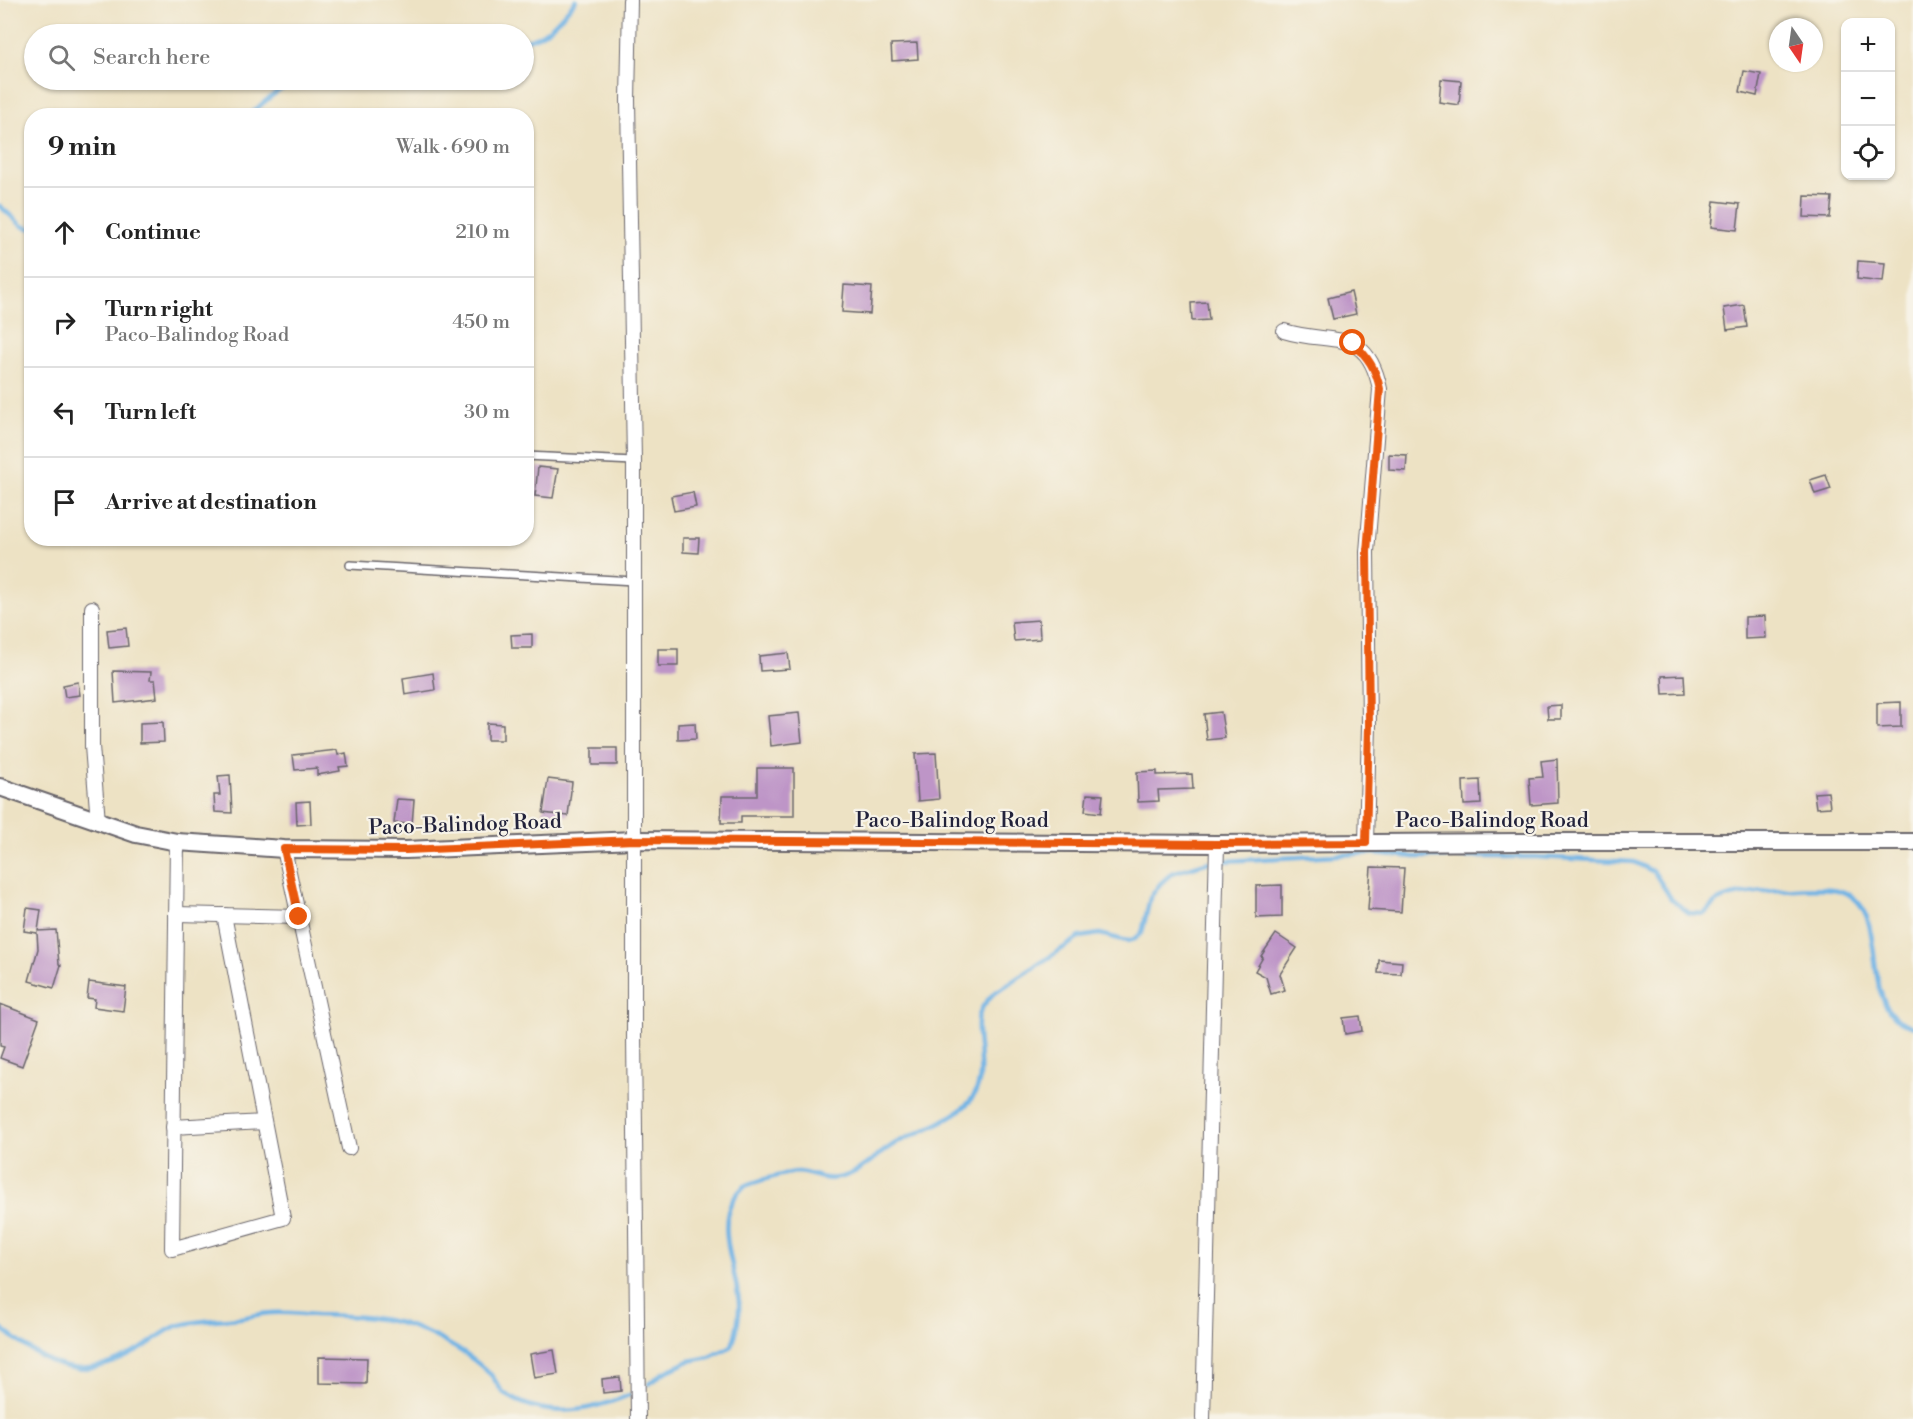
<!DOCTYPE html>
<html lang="en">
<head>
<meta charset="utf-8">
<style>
	:root { --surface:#fff; --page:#f6f6f6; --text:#222; --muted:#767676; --line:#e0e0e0 }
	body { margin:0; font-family:"Libre Bodoni",serif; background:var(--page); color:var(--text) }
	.controls { position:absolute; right:18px; top:18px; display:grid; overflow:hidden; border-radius:12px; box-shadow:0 2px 4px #0004 }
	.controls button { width:54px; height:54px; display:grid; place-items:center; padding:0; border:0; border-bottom:2px solid var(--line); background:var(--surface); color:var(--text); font:30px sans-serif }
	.compass { position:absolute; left:1769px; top:18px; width:54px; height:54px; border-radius:50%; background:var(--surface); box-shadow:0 2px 4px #0004; rotate:167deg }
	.stop { position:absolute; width:18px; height:18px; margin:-14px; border:4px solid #ea580c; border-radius:50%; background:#fff }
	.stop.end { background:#ea580c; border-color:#fff; box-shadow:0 2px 6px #0008 }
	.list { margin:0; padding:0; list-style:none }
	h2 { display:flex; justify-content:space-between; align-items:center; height:78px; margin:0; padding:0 24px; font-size:26px }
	h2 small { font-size:20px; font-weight:400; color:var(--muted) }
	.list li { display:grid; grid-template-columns:39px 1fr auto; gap:18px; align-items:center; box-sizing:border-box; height:90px; padding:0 24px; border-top:2px solid var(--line) }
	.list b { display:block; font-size:22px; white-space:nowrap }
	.list p { margin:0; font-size:20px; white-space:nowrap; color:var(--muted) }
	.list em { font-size:20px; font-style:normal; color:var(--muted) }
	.icon { flex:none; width:33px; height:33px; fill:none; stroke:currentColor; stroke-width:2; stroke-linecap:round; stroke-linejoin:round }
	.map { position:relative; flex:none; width:1913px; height:1419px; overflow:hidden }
	.search { position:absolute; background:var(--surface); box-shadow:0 2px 4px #0004; left:24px; top:24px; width:510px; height:66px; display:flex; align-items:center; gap:15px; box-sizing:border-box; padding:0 21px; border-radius:33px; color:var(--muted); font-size:22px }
	.panel { position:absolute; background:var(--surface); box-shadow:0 2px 4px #0004; left:24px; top:108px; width:510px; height:438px; border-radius:24px }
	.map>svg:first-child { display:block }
</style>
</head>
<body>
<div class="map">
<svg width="1913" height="1419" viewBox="0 0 1913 1419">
	<rect width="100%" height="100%" fill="#f7f3e8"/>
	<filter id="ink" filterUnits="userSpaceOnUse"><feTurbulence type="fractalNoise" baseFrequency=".0167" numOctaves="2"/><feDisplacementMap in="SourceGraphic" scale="12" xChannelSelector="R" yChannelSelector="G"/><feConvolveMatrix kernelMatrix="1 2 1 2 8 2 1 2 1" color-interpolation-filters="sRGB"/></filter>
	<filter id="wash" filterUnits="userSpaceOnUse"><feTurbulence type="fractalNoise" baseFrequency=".008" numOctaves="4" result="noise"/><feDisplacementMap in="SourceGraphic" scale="24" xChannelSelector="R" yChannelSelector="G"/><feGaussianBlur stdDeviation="1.35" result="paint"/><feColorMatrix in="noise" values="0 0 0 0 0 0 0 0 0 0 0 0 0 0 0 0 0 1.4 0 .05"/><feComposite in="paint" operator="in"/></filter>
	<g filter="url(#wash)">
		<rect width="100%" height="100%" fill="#ede2c4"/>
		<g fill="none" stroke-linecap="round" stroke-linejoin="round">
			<g stroke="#6fb3e5" stroke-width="4.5">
				<path d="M482,34C488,30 496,30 502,34"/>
				<path d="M524,40C546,38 562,16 576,0"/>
				<path d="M249,116C264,101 279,89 297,80"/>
				<polyline points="0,206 22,226 32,229"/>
				<path d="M1224,861L1374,853L1414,857H1536L1634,862L1654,872L1672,900L1689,913L1704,914C1708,910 1713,904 1718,901C1732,893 1765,891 1781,890C1796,889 1828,886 1841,891C1888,906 1862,980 1893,1016C1898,1021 1907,1024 1913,1027"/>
				<path d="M0,1327C51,1367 76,1385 139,1350C150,1344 166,1329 177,1326C197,1320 219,1320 240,1318C250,1317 261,1313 271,1313C286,1312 302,1314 317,1315C349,1316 384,1316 415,1328C440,1338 469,1354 489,1373C496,1379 498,1389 505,1394C545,1419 586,1413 629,1395"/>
				<path d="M649,1384L663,1373L689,1361L710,1357L732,1346C737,1331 740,1318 739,1302C737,1273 716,1227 733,1200C736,1195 741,1189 745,1186C753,1182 789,1172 798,1172C811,1173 824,1181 838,1178C860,1174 877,1154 896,1143C918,1132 945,1123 964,1107C991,1084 976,1051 978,1022C978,1010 986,1002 993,994L1080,937L1100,934L1127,941L1135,939L1142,933L1150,898L1160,884L1172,873L1209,862"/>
			</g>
		</g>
		<g id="blocks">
			<g fill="#be95c7">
				<polygon points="917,43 918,59 892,61 891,44"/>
				<polygon points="1744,71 1761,74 1757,96 1740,92"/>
				<polygon points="1441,79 1461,81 1459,105 1439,102"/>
				<polygon points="1805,196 1832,197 1830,218 1804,217"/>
				<polygon points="1714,201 1740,204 1737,230 1711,227"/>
				<polygon points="1858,261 1885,263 1883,282 1857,279"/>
				<polygon points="844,285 872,287 870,314 842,312"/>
				<polygon points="1351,292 1356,314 1333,319 1328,298"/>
				<polygon points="1207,302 1209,320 1192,321 1191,303"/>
				<polygon points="1744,305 1747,327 1727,330 1724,308"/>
				<polygon points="1389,454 1407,455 1406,471 1389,470"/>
				<polygon points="538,467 558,469 553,498 535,496"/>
				<polygon points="1826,475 1831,489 1815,494 1810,480"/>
				<polygon points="693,492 696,507 674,511 671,496"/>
				<polygon points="683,538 699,538 698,553 683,552"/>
				<polygon points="1765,616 1766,638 1745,639 1745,617"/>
				<polygon points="1039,620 1040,639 1014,641 1012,622"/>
				<polygon points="126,628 128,646 109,648 107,630"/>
				<polygon points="532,634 532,648 512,648 511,635"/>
				<rect x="658" y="649" width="20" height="17"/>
				<polygon points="788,653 790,669 760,671 759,656"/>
				<polygon points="113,671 151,672 150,680 155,680 157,698 115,703"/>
				<polygon points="433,673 435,690 405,695 403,678"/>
				<polygon points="1684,675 1685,693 1663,694 1662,676"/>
				<polygon points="78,682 80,695 65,697 63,685"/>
				<polygon points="1901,702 1901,727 1877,728 1877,703"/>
				<polygon points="1561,705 1561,719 1548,719 1547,706"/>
				<polygon points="1221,712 1225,738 1207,740 1204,714"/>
				<polygon points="799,713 802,742 771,746 768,716"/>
				<polygon points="163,722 164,742 140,743 140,723"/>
				<polygon points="487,723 503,724 503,740 487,740"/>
				<polygon points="695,723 696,739 678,740 678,724"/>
				<rect x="592" y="748" width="25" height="17"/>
				<polygon points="337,750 338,755 346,753 348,766 339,767 340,771 317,775 317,768 295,770 293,755"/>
				<polygon points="936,753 939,799 918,801 915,754"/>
				<polygon points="1557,759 1558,803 1531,805 1529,778 1543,777 1541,761"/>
				<polygon points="757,768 794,768 794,816 741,816 741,823 721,823 722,796 757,796"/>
				<polygon points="1157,771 1157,775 1192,774 1193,789 1158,790 1159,801 1138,802 1137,772"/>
				<polygon points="230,775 232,813 215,812 214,795 220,795 218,776"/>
				<polygon points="548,779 572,782 568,816 543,813"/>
				<polygon points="1480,780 1481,804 1464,805 1463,781"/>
				<polygon points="1828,792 1830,807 1816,808 1814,793"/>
				<polygon points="1087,794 1103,795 1101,813 1085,811"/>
				<polygon points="397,799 414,800 412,824 394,823"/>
				<polygon points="310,801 311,824 297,825 296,802"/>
				<polygon points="1371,867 1404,868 1401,912 1368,910"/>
				<polygon points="1282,885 1282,917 1256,918 1256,886"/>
				<polygon points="27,908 41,910 38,931 56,930 59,964 61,965 54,988 29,981 38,949 37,933 24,931"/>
				<polygon points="1276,934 1297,948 1280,974 1285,990 1271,994 1266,977 1255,971 1263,957 1261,956"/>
				<polygon points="1379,960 1402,962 1401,974 1378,973"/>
				<polygon points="89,982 126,987 123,1011 94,1007 95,999 87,998"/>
				<polygon points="0,1004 39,1019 22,1066 0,1058 4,1047 0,1046"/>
				<polygon points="1360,1016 1362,1031 1345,1034 1343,1018"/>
				<polygon points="554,1350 558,1374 534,1378 530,1354"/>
				<polygon points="319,1357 367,1358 366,1384 319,1383"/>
				<polygon points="620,1377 621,1391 603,1393 602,1379"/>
			</g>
		</g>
	</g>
	<g filter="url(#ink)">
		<use href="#blocks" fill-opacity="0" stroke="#69656b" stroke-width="1.5"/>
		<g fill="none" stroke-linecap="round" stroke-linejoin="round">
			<g stroke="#69656b" stroke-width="10">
				<g id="service">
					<polyline points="526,456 634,461"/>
					<polyline points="350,565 634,581"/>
				</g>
			</g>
			<g stroke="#69656b" stroke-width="16">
				<g id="minor">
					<polyline points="630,0 628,100 634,461 634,1035 638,1419"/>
					<path d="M1284,331C1332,346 1367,325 1380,389L1367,552L1369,725L1366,843"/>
					<polyline points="92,608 92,746 98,822"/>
					<polyline points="177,842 172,1249 283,1218 224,915"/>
					<polyline points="284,849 349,1148"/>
					<polyline points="176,914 299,917"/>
					<polyline points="173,1127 264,1122"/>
					<polyline points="1203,1419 1217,844"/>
				</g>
			</g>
			<g stroke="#69656b" stroke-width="20">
				<polyline id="tertiary" points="0,787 136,834 177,842 284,849 406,850 634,840 1217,844 1522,842 1913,842"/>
			</g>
			<use href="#service" stroke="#fff" stroke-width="7"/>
			<use href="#minor" stroke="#fff" stroke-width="14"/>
			<use href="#tertiary" stroke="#fff" stroke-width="16"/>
		</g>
	</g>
	<g fill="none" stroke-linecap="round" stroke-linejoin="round" filter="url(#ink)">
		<path stroke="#ea580c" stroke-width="8" d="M299,917L284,849L406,850L634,840L1217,844L1366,843L1369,725L1367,552L1380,389C1376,369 1368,357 1353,343"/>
	</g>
	<g text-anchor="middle" stroke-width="4.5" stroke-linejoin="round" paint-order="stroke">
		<g font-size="21" fill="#22223b" stroke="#f7f3e8">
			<text x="952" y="827">Paco-Balindog Road</text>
			<text x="1492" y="827">Paco-Balindog Road</text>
			<text transform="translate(465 824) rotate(-2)" y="7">Paco-Balindog Road</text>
		</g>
	</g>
</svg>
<div class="controls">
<button>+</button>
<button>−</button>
<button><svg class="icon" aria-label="locate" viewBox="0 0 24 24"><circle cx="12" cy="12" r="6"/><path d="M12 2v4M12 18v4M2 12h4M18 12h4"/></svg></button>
</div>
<svg class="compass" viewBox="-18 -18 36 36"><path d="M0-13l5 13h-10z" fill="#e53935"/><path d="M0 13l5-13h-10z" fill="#767676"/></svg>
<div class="stop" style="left:1353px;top:343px"></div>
<div class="stop end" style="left:299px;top:917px"></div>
<div class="search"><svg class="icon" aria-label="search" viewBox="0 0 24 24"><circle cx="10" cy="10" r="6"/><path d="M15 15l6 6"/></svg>Search here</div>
<section class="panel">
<h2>9 min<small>Walk · 690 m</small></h2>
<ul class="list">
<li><svg class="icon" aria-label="ahead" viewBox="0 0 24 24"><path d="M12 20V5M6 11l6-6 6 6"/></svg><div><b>Continue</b></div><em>210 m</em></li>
<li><svg class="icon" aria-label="right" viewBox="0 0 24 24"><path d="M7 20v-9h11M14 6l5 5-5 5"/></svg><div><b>Turn right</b><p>Paco-Balindog Road</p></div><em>450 m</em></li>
<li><svg class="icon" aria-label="left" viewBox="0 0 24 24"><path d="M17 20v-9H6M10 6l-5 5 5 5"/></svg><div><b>Turn left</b></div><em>30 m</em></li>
<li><svg class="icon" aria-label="arrive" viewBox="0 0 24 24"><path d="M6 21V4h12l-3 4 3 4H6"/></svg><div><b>Arrive at destination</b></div></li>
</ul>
</section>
</div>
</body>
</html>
